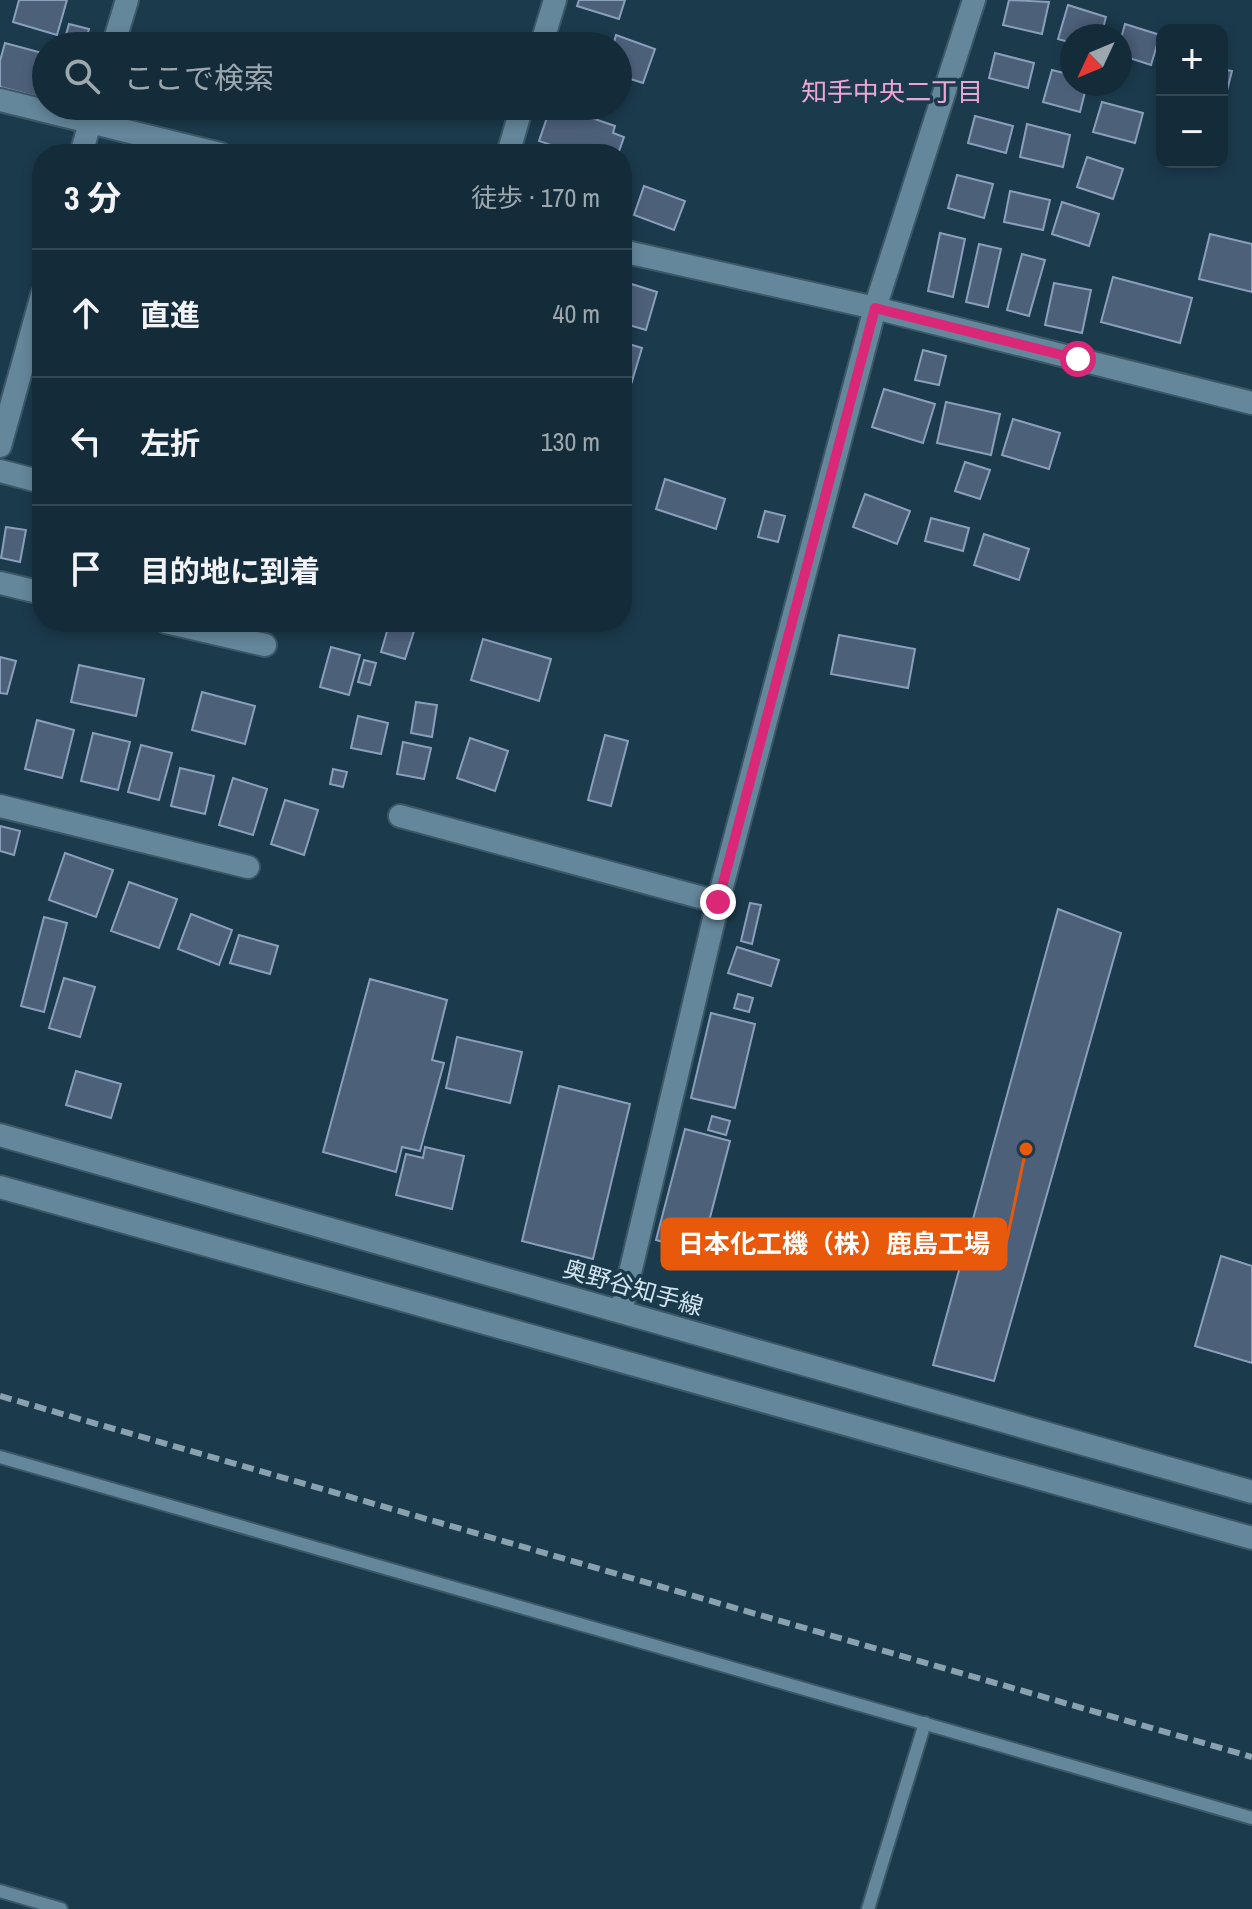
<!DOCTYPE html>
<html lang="ja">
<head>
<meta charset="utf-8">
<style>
	:root { --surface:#142c39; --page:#213844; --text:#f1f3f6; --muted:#9da7ae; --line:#334853 }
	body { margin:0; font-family:"Archivo Narrow","Noto Sans JP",sans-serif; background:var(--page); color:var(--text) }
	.controls { position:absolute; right:24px; top:24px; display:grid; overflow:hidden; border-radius:16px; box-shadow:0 4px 12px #0003 }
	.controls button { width:72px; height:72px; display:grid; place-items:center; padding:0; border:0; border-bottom:2px solid var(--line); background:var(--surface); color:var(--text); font:40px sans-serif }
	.compass { position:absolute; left:1060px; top:24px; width:72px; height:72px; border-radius:50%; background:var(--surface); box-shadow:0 4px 12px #0003; rotate:226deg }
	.stop { position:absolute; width:24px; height:24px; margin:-18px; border:6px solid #db2777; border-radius:50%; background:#fff }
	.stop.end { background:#db2777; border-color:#fff; box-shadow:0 2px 8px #0008 }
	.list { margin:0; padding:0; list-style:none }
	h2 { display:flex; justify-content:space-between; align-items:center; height:104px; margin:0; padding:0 32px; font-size:34px }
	h2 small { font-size:26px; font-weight:400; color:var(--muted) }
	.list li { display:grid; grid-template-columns:52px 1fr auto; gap:24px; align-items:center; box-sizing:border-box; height:128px; padding:0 32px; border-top:2px solid var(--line) }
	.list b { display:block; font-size:30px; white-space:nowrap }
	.list em { font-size:26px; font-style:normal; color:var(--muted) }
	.icon { flex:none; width:44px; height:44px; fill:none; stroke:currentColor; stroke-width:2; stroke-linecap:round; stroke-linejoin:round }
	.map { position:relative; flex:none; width:1252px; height:1909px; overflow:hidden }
	.search { position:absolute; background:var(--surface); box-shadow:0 4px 12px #0003; left:32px; top:32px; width:600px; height:88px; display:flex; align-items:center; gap:20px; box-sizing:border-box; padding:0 28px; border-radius:44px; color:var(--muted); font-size:30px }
	.panel { position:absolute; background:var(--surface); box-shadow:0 4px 12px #0003; left:32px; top:144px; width:600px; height:488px; border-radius:32px }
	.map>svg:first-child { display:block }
</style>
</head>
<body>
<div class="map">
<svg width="1252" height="1909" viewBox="0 0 1252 1909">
	<rect width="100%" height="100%" fill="#1b3a4c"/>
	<g fill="#4d607a" stroke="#8a9fbc" stroke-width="2">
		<polygon points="19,0 67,0 57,35 13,22"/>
		<polygon points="579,0 625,0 619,19 577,6"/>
		<polygon points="1009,0 1049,2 1042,34 1003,25"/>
		<polygon points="1068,5 1106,17 1101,36 1072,36 1072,43 1058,39"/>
		<polygon points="69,24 89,29 85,43 65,38"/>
		<polygon points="1125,24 1160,35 1151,65 1120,55 1120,42"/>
		<polygon points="616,35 655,49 643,83 618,75 618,46 613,46"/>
		<polygon points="5,43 46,54 46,99 0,87 0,61"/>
		<polygon points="995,53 1034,63 1028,88 989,78"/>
		<polygon points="1222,69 1232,71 1222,110"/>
		<polygon points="1052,70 1072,75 1072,84 1087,84 1080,112 1043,102"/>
		<polygon points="1102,102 1143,113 1135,143 1093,132"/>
		<polygon points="551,106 557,106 615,126 613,133 624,137 618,154 577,154 539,141"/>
		<polygon points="975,116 1013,126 1006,153 968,143"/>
		<polygon points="1027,124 1070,135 1063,167 1020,157"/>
		<polygon points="1087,157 1123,169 1113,199 1077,187"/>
		<polygon points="957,175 993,184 984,218 948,208"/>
		<polygon points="644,186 685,201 674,230 634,215"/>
		<polygon points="1010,191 1050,200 1043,230 1004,222"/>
		<polygon points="1062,202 1099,214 1089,246 1052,234"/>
		<polygon points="940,233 965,239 953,297 928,291"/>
		<polygon points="1210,234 1252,244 1252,292 1199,279"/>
		<polygon points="979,244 1001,249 988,307 966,302"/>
		<polygon points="1022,254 1045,260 1029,316 1007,310"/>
		<polygon points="1113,277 1192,298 1180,343 1101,322"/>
		<polygon points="622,281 657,292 646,330 622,323"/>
		<polygon points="1054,283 1091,290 1082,333 1045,325"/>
		<polygon points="622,342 642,348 630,388 622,385"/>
		<polygon points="923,350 946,356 939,385 915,380"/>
		<polygon points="884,389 935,404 923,443 872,427"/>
		<polygon points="946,402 1000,414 991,455 937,443"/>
		<polygon points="1013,419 1060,433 1049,469 1002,455"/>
		<polygon points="965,462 990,470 980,499 955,491"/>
		<polygon points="665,479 725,499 716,529 656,509"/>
		<polygon points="865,494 910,511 897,544 853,527"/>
		<polygon points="765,511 785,516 778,542 758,537"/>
		<polygon points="931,518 969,528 963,551 925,541"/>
		<polygon points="6,527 26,530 20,562 1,558"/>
		<polygon points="984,534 1029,549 1019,580 974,565"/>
		<polygon points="378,622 417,622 405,659 381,652 388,628 378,625"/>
		<polygon points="839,635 915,649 908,688 831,674"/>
		<polygon points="483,639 551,659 539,701 471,680"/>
		<polygon points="331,647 360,655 349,695 320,687"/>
		<polygon points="0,657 16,661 7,694 0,693"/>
		<polygon points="364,660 376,663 370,685 358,682"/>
		<polygon points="79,665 144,679 136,716 71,702"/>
		<polygon points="202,692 255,706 245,744 192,730"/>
		<polygon points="416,702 437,705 432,737 411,733"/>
		<polygon points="358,716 388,723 381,754 351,748"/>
		<polygon points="37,720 74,730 62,778 25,769"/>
		<polygon points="93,733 130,742 118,790 81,781"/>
		<polygon points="605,735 628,741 611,806 588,800"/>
		<polygon points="470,738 508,751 495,791 457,778"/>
		<polygon points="403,742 431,748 424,779 397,774"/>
		<polygon points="141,745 172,753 159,800 128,792"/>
		<polygon points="180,768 214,776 205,814 171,806"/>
		<polygon points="333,769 347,772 343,787 330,784"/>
		<polygon points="233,778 267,789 253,835 219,825"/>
		<polygon points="285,800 318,810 304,855 271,844"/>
		<polygon points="0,826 20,831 14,855 0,851"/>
		<polygon points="65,853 113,870 96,917 49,900"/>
		<polygon points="129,882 177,899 159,948 111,931"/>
		<polygon points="750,903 761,905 752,944 741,941"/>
		<polygon points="1058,909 1121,933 994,1381 933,1365"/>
		<polygon points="191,914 232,930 219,965 178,949"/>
		<polygon points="44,917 67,923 44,1012 21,1006"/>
		<polygon points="239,935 278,946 270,974 230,963"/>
		<polygon points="737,947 779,960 771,986 728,973"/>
		<polygon points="64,978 95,987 80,1037 49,1028"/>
		<polygon points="370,979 447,1000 432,1060 444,1063 420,1151 402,1147 396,1172 323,1152"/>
		<polygon points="738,994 753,998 749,1012 734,1008"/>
		<polygon points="711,1013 755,1024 735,1108 691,1098"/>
		<polygon points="457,1037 522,1052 510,1103 446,1088"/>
		<polygon points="76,1071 121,1084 111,1118 66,1105"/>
		<polygon points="559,1086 630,1104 593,1259 522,1241"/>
		<polygon points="712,1116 730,1121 726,1135 708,1130"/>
		<polygon points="685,1129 730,1141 701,1252 656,1240"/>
		<polygon points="425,1147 464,1156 452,1209 396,1195 406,1154 423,1158"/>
		<polygon points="1221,1256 1252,1266 1252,1363 1195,1346"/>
	</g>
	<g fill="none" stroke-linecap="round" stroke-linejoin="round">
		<g stroke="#3c5867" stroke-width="16">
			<g id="service">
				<polyline points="0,1457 1252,1818"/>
				<polyline points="0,1891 61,1909"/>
				<polyline points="868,1909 925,1723"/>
			</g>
		</g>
		<g stroke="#3c5867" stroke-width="26">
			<g id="minor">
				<polyline points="541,46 555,0"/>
				<polyline points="508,154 522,106"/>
				<polyline points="0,471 42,482"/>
				<polyline points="0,583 42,593"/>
				<polyline points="166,622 265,645"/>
				<polyline points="0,806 248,867"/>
				<polyline points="400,816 718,902"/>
			</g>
		</g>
		<g stroke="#3c5867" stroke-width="26">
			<g id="tertiary">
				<polyline points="113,46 127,0"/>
				<polyline points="0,100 220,154"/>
				<polyline points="81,154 95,106"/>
				<polyline points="622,251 875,308 1252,403"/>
				<polyline points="0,446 42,295"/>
				<polyline points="621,1311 718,902 875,308 974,0"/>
			</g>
		</g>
		<g stroke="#3c5867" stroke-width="26">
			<g id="secondary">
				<polyline points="0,1135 1252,1492"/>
				<polyline points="0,1187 1252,1538"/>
			</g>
		</g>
		<use href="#service" stroke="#65879b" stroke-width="12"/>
		<use href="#minor" stroke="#65879b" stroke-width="22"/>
		<use href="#tertiary" stroke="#65879b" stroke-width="22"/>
		<use href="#secondary" stroke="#65879b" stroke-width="22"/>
		<polyline stroke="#8aa1af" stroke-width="6" stroke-dasharray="12 6" stroke-linecap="butt" points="0,1396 1252,1757"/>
	</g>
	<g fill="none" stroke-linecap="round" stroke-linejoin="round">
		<polyline stroke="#db2777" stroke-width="10" points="718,902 875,308 1078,359"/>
	</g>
	<g text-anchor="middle" stroke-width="7" stroke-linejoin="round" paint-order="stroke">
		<g font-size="24" fill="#d2e4ef" stroke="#1b3a4c">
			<text transform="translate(633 1288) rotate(16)" y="8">奥野谷知手線</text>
		</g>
		<g font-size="26" fill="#eca6d4" stroke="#1b3a4c">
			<text x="892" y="101">知手中央二丁目</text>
		</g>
	</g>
	<path fill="none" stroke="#e8590c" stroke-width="3" d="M1026 1149L1006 1244"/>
	<circle fill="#e8590c" stroke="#1b3a4c" stroke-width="3" cx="1026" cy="1149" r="8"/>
	<rect fill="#e8590c" stroke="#e8590c" stroke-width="3" x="662" y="1219" width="344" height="50" rx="8"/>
	<g font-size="26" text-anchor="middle" font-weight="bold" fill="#fff">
		<text x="834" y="1253">日本化工機（株）鹿島工場</text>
	</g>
</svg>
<div class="controls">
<button>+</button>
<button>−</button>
</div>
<svg class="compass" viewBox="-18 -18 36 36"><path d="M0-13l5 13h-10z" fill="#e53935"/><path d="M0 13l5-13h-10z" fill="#9da7ae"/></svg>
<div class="stop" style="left:1078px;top:359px"></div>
<div class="stop end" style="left:718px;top:902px"></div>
<div class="search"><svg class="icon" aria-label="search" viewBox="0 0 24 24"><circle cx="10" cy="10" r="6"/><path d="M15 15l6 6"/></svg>ここで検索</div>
<section class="panel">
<h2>3 分<small>徒歩 · 170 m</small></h2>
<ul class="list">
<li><svg class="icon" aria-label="ahead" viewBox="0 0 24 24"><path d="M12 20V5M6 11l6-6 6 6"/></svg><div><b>直進</b></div><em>40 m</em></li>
<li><svg class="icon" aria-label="left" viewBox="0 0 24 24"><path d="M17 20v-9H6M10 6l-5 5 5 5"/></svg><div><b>左折</b></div><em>130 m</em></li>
<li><svg class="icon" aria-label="arrive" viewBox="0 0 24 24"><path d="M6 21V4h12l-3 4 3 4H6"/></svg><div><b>目的地に到着</b></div></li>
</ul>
</section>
</div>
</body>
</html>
